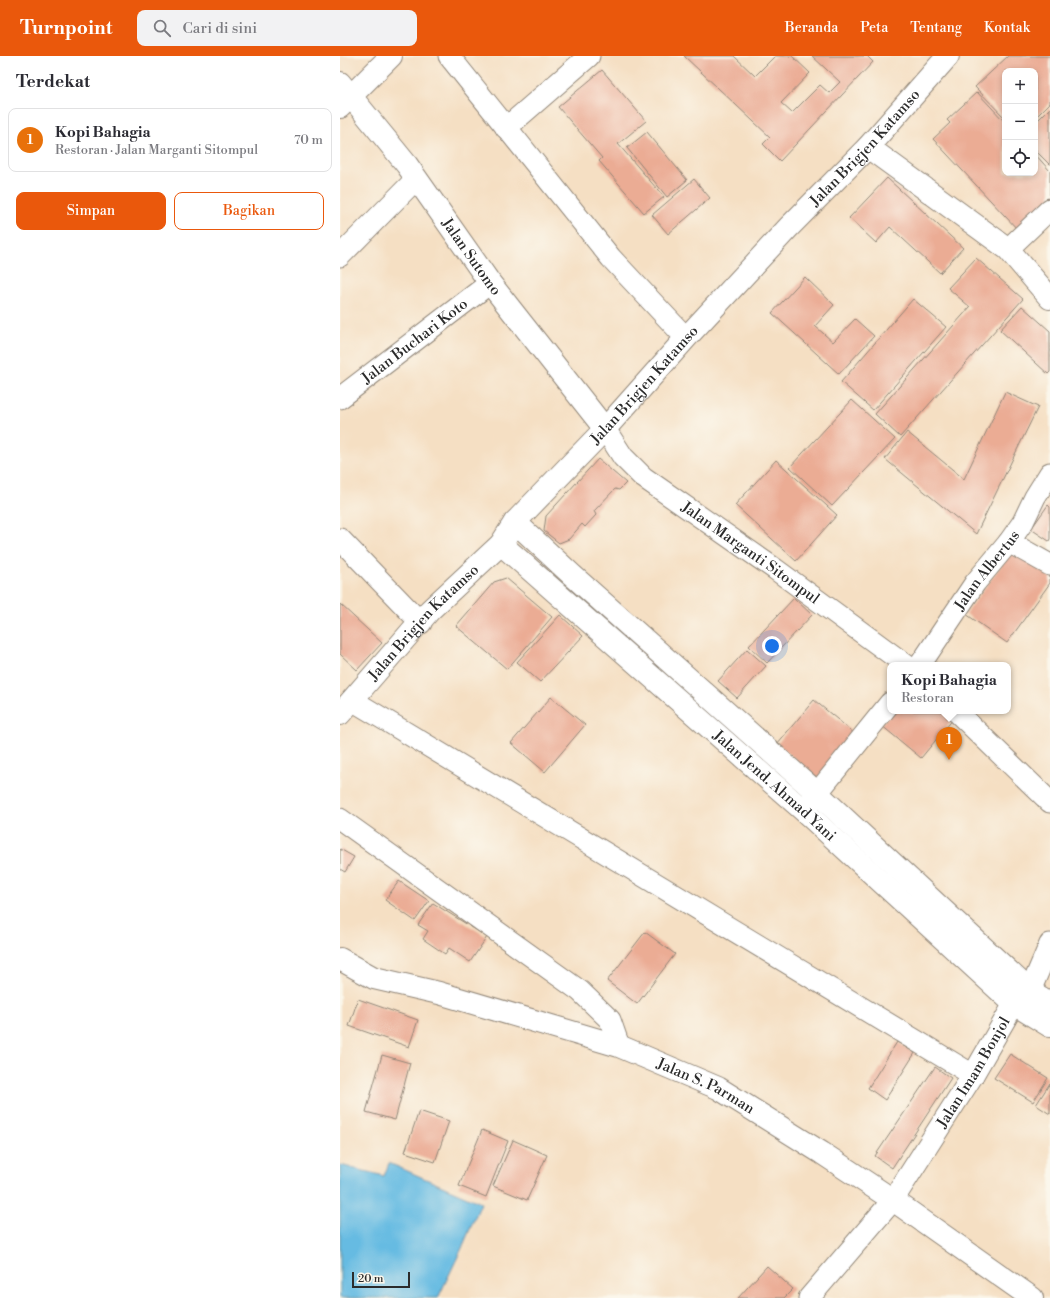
<!DOCTYPE html>
<html lang="id">
<head>
<meta charset="utf-8">
<style>
	:root { --surface:#fff; --page:#f2f2f3; --text:#2b2b33; --muted:#7c7c81; --line:#e1e1e2; --accent:#ea580c }
	body { margin:0; font-family:"Libre Bodoni",serif; background:var(--page); color:var(--text) }
	.controls { position:absolute; right:12px; top:12px; display:grid; overflow:hidden; border-radius:8px; box-shadow:0 2px 6px #0003 }
	.controls button { width:36px; height:36px; display:grid; place-items:center; padding:0; border:0; border-bottom:1px solid var(--line); background:var(--surface); color:var(--text); font:20px sans-serif }
	.scale { position:absolute; left:12px; bottom:10px; width:58px; box-sizing:border-box; padding-left:4px; border:2px solid #2b2b2b; border-top:0; font-size:11px; line-height:14px; white-space:nowrap; color:#2b2b2b; -webkit-text-stroke:3px #fbf7ec; paint-order:stroke }
	.you { position:absolute; left:432px; top:590px; width:14px; height:14px; margin:-10px; border:3px solid #fff; border-radius:50%; background:#1a73e8; box-shadow:0 0 0 6px #1a73e833 }
	.badge { display:grid; place-items:center; width:26px; height:26px; border-radius:50%; background:var(--accent); color:#fff; font-size:13px; font-weight:700 }
	.pin { position:absolute; translate:-50% -33px; filter:drop-shadow(0 1px 2px #0008) }
	.pin::after { content:''; position:absolute; top:21px; width:14px; height:12px; background:inherit; clip-path:polygon(0 0,100% 0,50% 100%) }
	.popup { position:absolute; left:547px; top:606px; width:124px; height:52px; box-sizing:border-box; display:grid; place-content:center; border-radius:8px; background:var(--surface); filter:drop-shadow(0 1px 3px #0005); font-size:13px; white-space:nowrap; color:var(--muted) }
	.popup b { font-size:15px; color:var(--text) }
	.popup::after { content:''; position:absolute; left:50%; top:100%; margin-left:-8px; border:8px solid transparent; border-top-color:var(--surface) }
	.list { margin:0; padding:0; list-style:none }
	h2 { display:flex; justify-content:space-between; align-items:center; height:52px; margin:0; padding:0 16px; font-size:17px }
	h2 small { font-size:13px; font-weight:400; color:var(--muted) }
	.list li { display:grid; grid-template-columns:26px 1fr auto; gap:12px; align-items:center; box-sizing:border-box; height:64px; margin:0 8px 8px; padding:0 8px; border:1px solid var(--line); border-radius:8px }
	.list b { display:block; font-size:15px; white-space:nowrap }
	.list p { margin:0; font-size:13px; white-space:nowrap; color:var(--muted) }
	.list em { font-size:13px; font-style:normal; color:var(--muted) }
	.actions { display:flex; gap:8px; padding:12px 16px }
	.actions a { flex:1; padding:9px 0; border:1px solid var(--accent); border-radius:8px; text-align:center; font-size:14px; color:var(--accent) }
	.actions .main { background:var(--accent); color:#fff }
	.icon { flex:none; width:22px; height:22px; fill:none; stroke:currentColor; stroke-width:2; stroke-linecap:round; stroke-linejoin:round }
	.map { position:relative; flex:none; width:710px; height:1242px; overflow:hidden }
	header { display:flex; align-items:center; gap:24px; box-sizing:border-box; height:56px; padding:0 20px; background:var(--accent); color:#fff }
	header strong { font-size:19px }
	nav { display:flex; gap:22px; margin-inline-start:auto; font-size:14px }
	.search { width:280px; height:36px; background:var(--page); display:flex; align-items:center; gap:10px; box-sizing:border-box; padding:0 14px; border-radius:8px; color:var(--muted); font-size:15px }
	main { display:flex }
	aside { flex:1; background:var(--surface) }
	.map>svg:first-child { display:block }
</style>
</head>
<body>
<header>
<strong>Turnpoint</strong>
<div class="search"><svg class="icon" aria-label="search" viewBox="0 0 24 24"><circle cx="10" cy="10" r="6"/><path d="M15 15l6 6"/></svg>Cari di sini</div>
<nav><a>Beranda</a><a>Peta</a><a>Tentang</a><a>Kontak</a></nav>
</header>
<main>
<aside>
<h2>Terdekat<small></small></h2>
<ul class="list">
<li><span class="badge" style="background:#e8710a">1</span><div><b>Kopi Bahagia</b><p>Restoran · Jalan Marganti Sitompul</p></div><em>70 m</em></li>
</ul>
<div class="actions"><a class="main">Simpan</a><a>Bagikan</a></div>
</aside>
<div class="map">
<svg width="710" height="1242" viewBox="0 0 710 1242">
	<rect width="100%" height="100%" fill="#fbf7ec"/>
	<filter id="ink" filterUnits="userSpaceOnUse"><feTurbulence type="fractalNoise" baseFrequency=".025" numOctaves="2"/><feDisplacementMap in="SourceGraphic" scale="8" xChannelSelector="R" yChannelSelector="G"/><feConvolveMatrix kernelMatrix="1 2 1 2 8 2 1 2 1" color-interpolation-filters="sRGB"/></filter>
	<filter id="wash" filterUnits="userSpaceOnUse"><feTurbulence type="fractalNoise" baseFrequency=".012" numOctaves="4" result="noise"/><feDisplacementMap in="SourceGraphic" scale="16" xChannelSelector="R" yChannelSelector="G"/><feGaussianBlur stdDeviation="0.9" result="paint"/><feColorMatrix in="noise" values="0 0 0 0 0 0 0 0 0 0 0 0 0 0 0 0 0 1.4 0 .05"/><feComposite in="paint" operator="in"/></filter>
	<g filter="url(#wash)">
		<rect width="100%" height="100%" fill="#f5dfc3"/>
		<polygon fill="#66bbe2" stroke="#487386" points="49,1107 141,1147 122,1192 98,1242 0,1242 0,1109 44,1120"/>
		<g id="blocks">
			<g fill="#ebac94">
				<polygon points="344,0 394,0 415,20 435,0 452,0 470,17 441,47 452,57 480,29 489,37 500,26 472,0 527,0 533,6 440,105 423,88 430,81"/>
				<polygon points="668,0 710,0 710,47 695,62 695,15 665,15 665,62 635,31"/>
				<polygon points="262,14 306,65 278,88 324,141 304,157 259,105 262,102 218,51"/>
				<polygon points="637,36 665,66 665,117 695,117 695,98 710,115 710,147 679,175 593,83 610,67 607,64"/>
				<polygon points="710,52 710,109 695,94 695,67"/>
				<polygon points="307,76 347,124 327,141 287,92"/>
				<polygon points="547,122 623,192 600,217 550,171 536,187 509,162"/>
				<polygon points="354,123 370,142 328,178 312,159"/>
				<polygon points="636,202 683,243 560,381 535,358 630,251 608,232"/>
				<polygon points="465,221 494,249 475,270 493,286 515,263 534,280 499,318 432,257"/>
				<polygon points="573,243 606,271 533,354 501,326"/>
				<polygon points="682,250 710,275 710,316 708,318 660,274"/>
				<polygon points="665,336 698,351 636,478 545,403 567,376 624,423"/>
				<polygon points="512,344 555,383 492,450 450,411"/>
				<polygon points="258,403 286,427 279,434 275,433 254,455 256,459 245,471 242,468 229,483 219,487 204,475 206,460"/>
				<polygon points="436,404 497,459 456,505 395,449"/>
				<polygon points="708,449 710,451 710,483 709,485 691,473"/>
				<polygon points="672,494 710,521 710,527 667,587 626,558"/>
				<polygon points="166,522 212,561 167,613 116,570 154,526"/>
				<polygon points="454,542 472,559 427,607 409,590"/>
				<polygon points="0,548 42,587 17,614 0,598"/>
				<polygon points="220,559 243,580 200,626 177,606"/>
				<polygon points="407,593 426,610 397,642 378,625"/>
				<polygon points="211,641 245,669 205,716 171,687"/>
				<polygon points="474,644 515,678 478,722 437,688"/>
				<polygon points="552,655 606,655 614,662 581,702 541,669"/>
				<polygon points="0,793 14,801 5,816 0,813"/>
				<polygon points="59,825 89,845 75,865 45,844"/>
				<polygon points="93,847 147,881 130,906 109,892 105,898 83,883 88,875 78,869"/>
				<polygon points="305,876 335,898 297,948 267,925"/>
				<polygon points="18,943 78,964 69,991 9,970"/>
				<polygon points="557,986 575,997 545,1044 528,1032"/>
				<polygon points="670,998 708,1022 693,1046 654,1022"/>
				<polygon points="42,999 70,1007 55,1064 26,1056"/>
				<polygon points="595,1011 611,1022 552,1112 535,1100"/>
				<polygon points="710,1027 710,1058 696,1049"/>
				<polygon points="79,1055 109,1065 95,1106 65,1096"/>
				<polygon points="142,1074 168,1085 146,1141 119,1130"/>
				<polygon points="173,1084 207,1099 187,1144 153,1130"/>
				<polygon points="427,1210 453,1233 444,1242 398,1242"/>
			</g>
		</g>
	</g>
	<g filter="url(#ink)">
		<use href="#blocks" fill-opacity="0" stroke="#908577" stroke-width="1"/>
		<g fill="none" stroke-linecap="round" stroke-linejoin="round">
			<g stroke="#908577" stroke-width="23">
				<g id="street">
					<polyline points="109,0 271,202 346,282"/>
					<polyline points="166,72 249,0"/>
					<polyline points="668,193 710,153"/>
					<polyline points="0,200 76,123"/>
					<path id="s1" d="M0,342L150,227"/>
					<path id="s2" d="M265,373L283,401L303,421L435,513L566,609"/>
					<polyline points="0,483 81,567"/>
					<polyline points="669,486 710,509"/>
					<path id="s3" d="M580,609L635,527L669,486L683,466L695,441L710,417"/>
					<polyline points="12,644 633,1019"/>
					<polyline points="616,655 710,746"/>
					<polyline points="466,751 550,647"/>
					<polyline points="0,763 240,935 270,964 279,990"/>
					<path id="s4" d="M469,1242L553,1144L633,1019L674,948L690,935L710,888"/>
				</g>
			</g>
			<g stroke="#908577" stroke-width="24">
				<g id="secondary">
					<path id="s5" d="M0,27L67,109L150,227L265,373"/>
					<polyline points="0,51 51,0"/>
					<polyline points="528,91 668,193 710,242"/>
					<polyline points="175,466 232,519 477,737 690,935 710,947"/>
					<path id="s6" d="M161,488L463,754L674,948L710,970"/>
					<path id="s7" d="M0,658L90,554L161,488L175,466L265,373L346,282L448,172L528,91L608,0"/>
					<path id="s8" d="M0,903L34,922L99,937L279,990L378,1032L482,1097L553,1144L692,1242"/>
				</g>
			</g>
			<use href="#street" stroke="#fff" stroke-width="21"/>
			<use href="#secondary" stroke="#fff" stroke-width="22"/>
		</g>
	</g>
	<g text-anchor="middle" stroke-width="3.5" stroke-linejoin="round" paint-order="stroke">
		<g font-size="15" fill="#2b2b2b" stroke="#fbf7ec">
			<text dy="5" stroke="none"><textPath href="#s7" startOffset="773">Jalan Brigjen Katamso</textPath></text>
			<text dy="5" stroke="none"><textPath href="#s5" startOffset="218">Jalan Sutomo</textPath></text>
			<text dy="5" stroke="none"><textPath href="#s1" startOffset="94">Jalan Buchari Koto</textPath></text>
			<text dy="5" stroke="none"><textPath href="#s7" startOffset="449">Jalan Brigjen Katamso</textPath></text>
			<text dy="5" stroke="none"><textPath href="#s2" startOffset="193">Jalan Marganti Sitompul</textPath></text>
			<text dy="5" stroke="none"><textPath href="#s3" startOffset="116">Jalan Albertus</textPath></text>
			<text dy="5" stroke="none"><textPath href="#s7" startOffset="124">Jalan Brigjen Katamso</textPath></text>
			<text dy="5" stroke="none"><textPath href="#s6" startOffset="365">Jalan Jend. Ahmad Yani</textPath></text>
			<text dy="5" stroke="none"><textPath href="#s4" startOffset="280">Jalan Imam Bonjol</textPath></text>
			<text dy="5" stroke="none"><textPath href="#s8" startOffset="389">Jalan S. Parman</textPath></text>
		</g>
	</g>
</svg>
<div class="controls">
<button>+</button>
<button>−</button>
<button><svg class="icon" aria-label="locate" viewBox="0 0 24 24"><circle cx="12" cy="12" r="6"/><path d="M12 2v4M12 18v4M2 12h4M18 12h4"/></svg></button>
</div>
<div class="scale">20 m</div>
<div class="you"></div>
<div class="pin badge" style="left:609px;top:704px;background:#e8710a">1</div>
<div class="popup"><b>Kopi Bahagia</b>Restoran</div>
</div>
</main>
</body>
</html>
